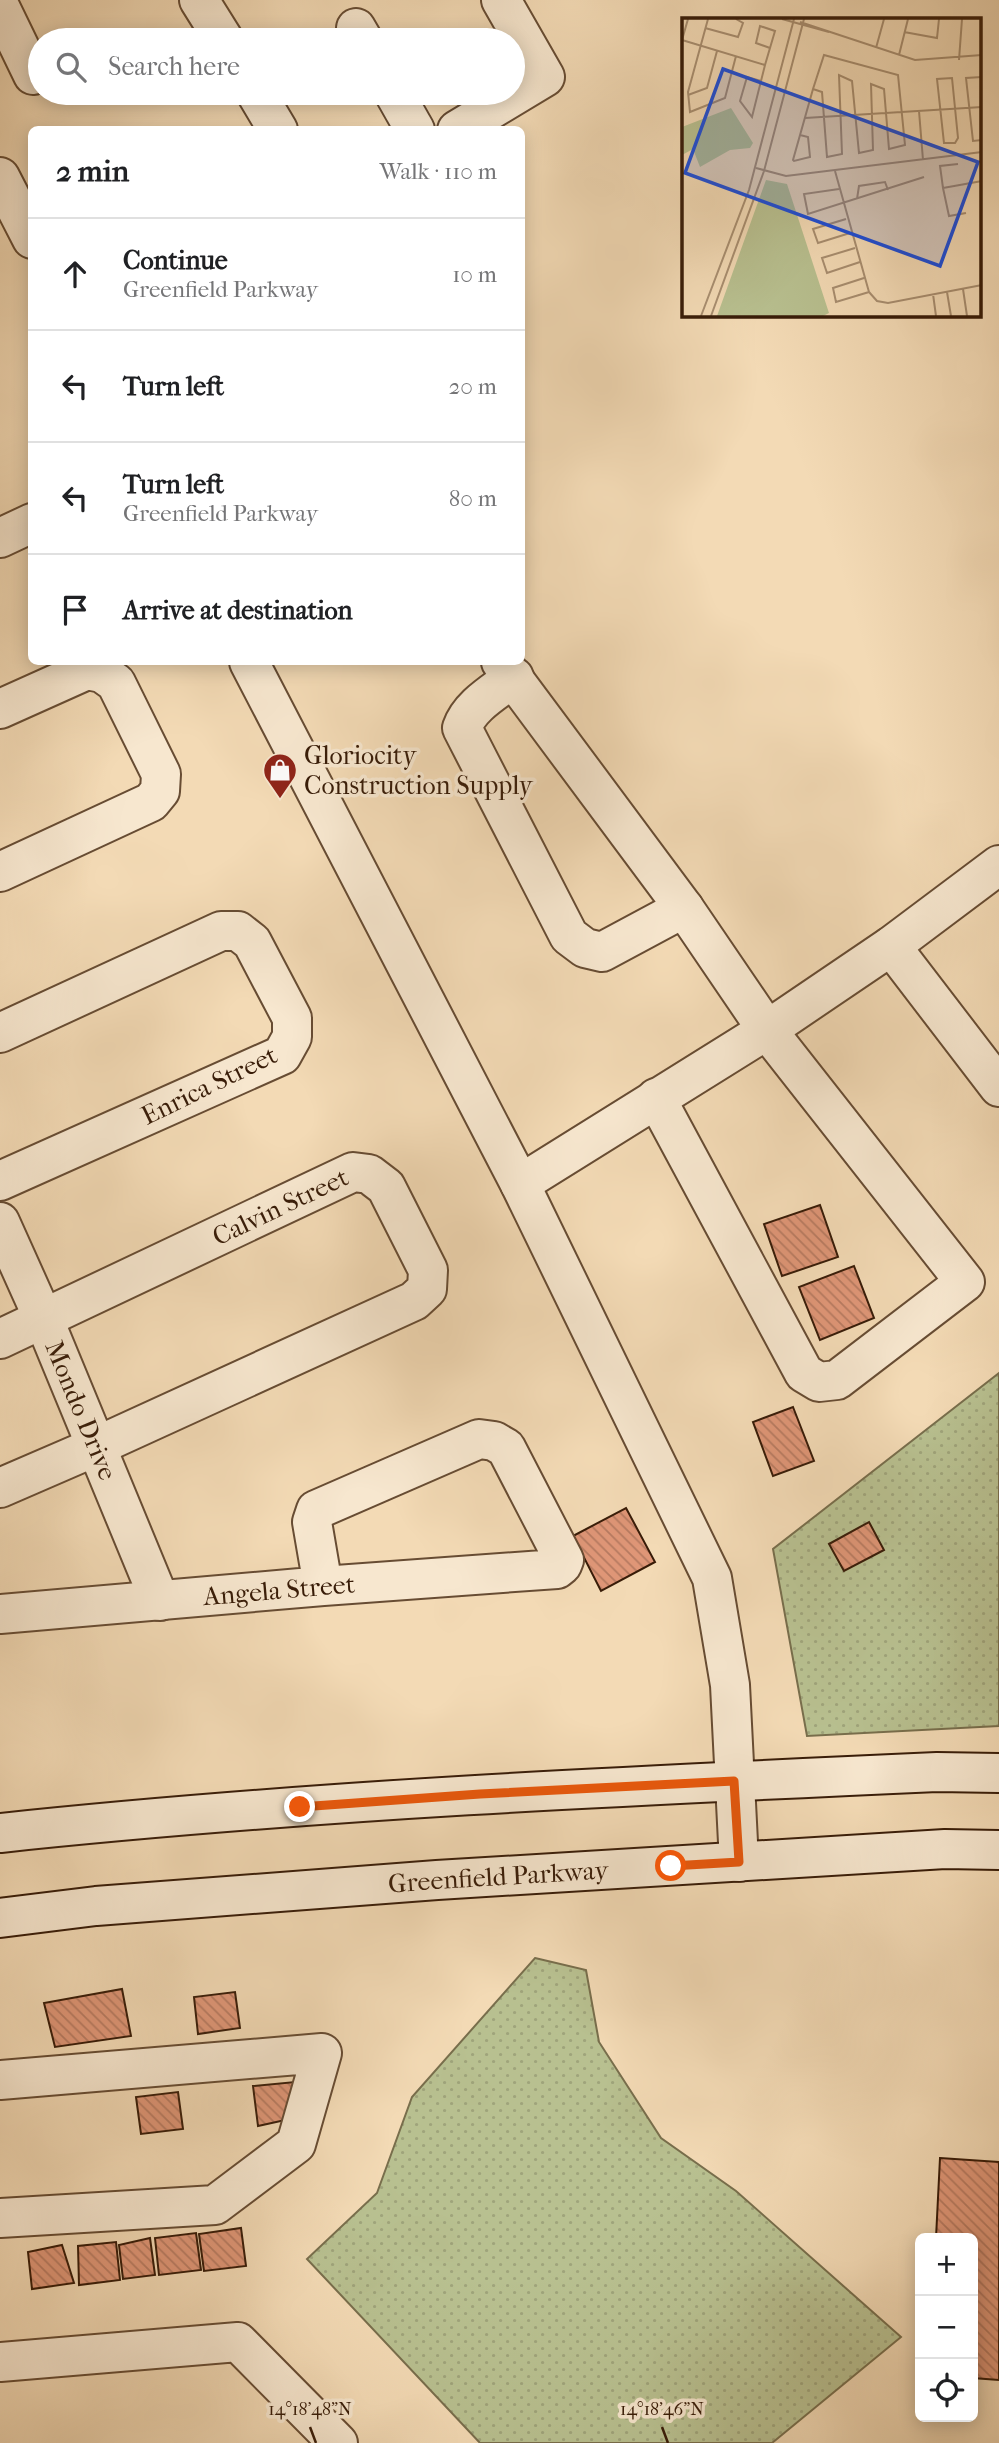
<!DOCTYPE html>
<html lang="en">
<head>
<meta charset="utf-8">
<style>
	:root { --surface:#fff; --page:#f6f6f6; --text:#202124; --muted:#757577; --line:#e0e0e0 }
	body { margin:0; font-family:"IM FELL French Canon",serif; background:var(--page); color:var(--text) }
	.controls { position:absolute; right:21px; bottom:21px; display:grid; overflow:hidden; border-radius:10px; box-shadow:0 4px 18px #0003 }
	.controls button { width:63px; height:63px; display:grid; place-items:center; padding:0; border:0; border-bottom:2px solid var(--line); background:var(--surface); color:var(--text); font:35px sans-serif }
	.stop { position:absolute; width:21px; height:21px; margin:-16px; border:5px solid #ea580c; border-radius:50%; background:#fff }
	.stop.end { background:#ea580c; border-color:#fff; box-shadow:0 2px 7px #0008 }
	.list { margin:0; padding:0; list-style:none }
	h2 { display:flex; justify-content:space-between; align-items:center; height:91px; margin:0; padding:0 28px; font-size:30px }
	h2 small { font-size:23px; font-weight:400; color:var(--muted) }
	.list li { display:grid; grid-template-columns:46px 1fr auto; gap:21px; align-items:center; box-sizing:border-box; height:112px; padding:0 28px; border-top:2px solid var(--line) }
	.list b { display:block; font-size:26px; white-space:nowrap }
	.list p { margin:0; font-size:23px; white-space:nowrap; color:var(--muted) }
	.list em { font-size:23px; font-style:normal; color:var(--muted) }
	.icon { flex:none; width:38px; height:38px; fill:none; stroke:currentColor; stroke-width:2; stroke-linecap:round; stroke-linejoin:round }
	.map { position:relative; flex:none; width:999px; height:2443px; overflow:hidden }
	.search { position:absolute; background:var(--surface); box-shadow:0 4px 18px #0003; left:28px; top:28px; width:497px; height:77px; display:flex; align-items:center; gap:18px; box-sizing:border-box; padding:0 24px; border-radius:38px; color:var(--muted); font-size:26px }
	.panel { position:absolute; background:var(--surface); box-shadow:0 4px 18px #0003; left:28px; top:126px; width:497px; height:539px; border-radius:10px }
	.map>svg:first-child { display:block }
</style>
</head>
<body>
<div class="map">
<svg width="999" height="2443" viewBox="0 0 999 2443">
	<defs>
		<pattern id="grass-dots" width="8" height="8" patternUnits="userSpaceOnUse" patternTransform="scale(1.75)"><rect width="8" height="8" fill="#b8c090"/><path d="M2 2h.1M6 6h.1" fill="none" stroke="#9fa47b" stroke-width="1.8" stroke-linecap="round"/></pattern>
		<pattern id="building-back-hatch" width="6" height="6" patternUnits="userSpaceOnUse" patternTransform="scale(1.75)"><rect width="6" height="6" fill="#df9677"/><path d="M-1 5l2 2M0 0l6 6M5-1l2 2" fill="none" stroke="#b67a60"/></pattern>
	</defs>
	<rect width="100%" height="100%" fill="#f3dab5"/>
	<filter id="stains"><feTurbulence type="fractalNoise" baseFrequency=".00286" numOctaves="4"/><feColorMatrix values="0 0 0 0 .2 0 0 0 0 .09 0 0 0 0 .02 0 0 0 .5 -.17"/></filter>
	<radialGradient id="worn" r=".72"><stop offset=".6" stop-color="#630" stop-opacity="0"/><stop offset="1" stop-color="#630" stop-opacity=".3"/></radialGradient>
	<g fill="url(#grass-dots)" stroke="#786e4c" stroke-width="2">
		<polygon points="999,1373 999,1726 807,1736 773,1549"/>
		<polygon points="535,1958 586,1970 599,2042 661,2138 736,2191 901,2337 772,2443 480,2443 307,2259 377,2193 412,2097"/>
	</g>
	<g fill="url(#building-back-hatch)" stroke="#381c08" stroke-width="2">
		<polygon points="820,1205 838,1257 782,1276 764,1224"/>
		<polygon points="854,1266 874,1318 820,1340 799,1287"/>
		<polygon points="793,1407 814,1461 773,1476 753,1422"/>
		<polygon points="626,1508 655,1562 601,1591 573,1536"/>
		<polygon points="869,1522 884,1550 844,1571 829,1544"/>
		<polygon points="122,1989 131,2036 55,2047 44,2003"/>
		<polygon points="235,1992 240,2028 198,2034 194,1997"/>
		<polygon points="295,2082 299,2117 258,2126 253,2086"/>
		<polygon points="178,2092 183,2129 141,2134 136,2097"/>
		<polygon points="940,2158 999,2162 999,2380 973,2378 973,2238 936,2238"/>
		<polygon points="241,2228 246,2266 204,2271 199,2234"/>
		<polygon points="196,2233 201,2270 159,2275 155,2238"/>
		<polygon points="150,2238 155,2275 123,2279 119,2245"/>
		<polygon points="116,2242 120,2280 79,2285 78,2246"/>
		<polygon points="62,2245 74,2283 32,2289 28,2252"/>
	</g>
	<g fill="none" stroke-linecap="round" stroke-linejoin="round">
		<g stroke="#674c33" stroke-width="42">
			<g id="street">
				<polyline points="199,0 224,40"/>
				<polyline points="0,7 33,75"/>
				<polyline points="356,28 363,40"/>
				<polyline points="256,93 278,130"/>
				<polyline points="394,93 415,130"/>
				<polyline points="457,130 545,77 501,0"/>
				<polyline points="0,177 32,239"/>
				<polyline points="0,538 32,523"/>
				<polyline points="249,662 520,1184 712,1578 730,1685 739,1862"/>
				<polyline points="501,662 684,908 767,1030 965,1282 837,1380 819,1382 804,1373 656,1098"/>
				<path d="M514,677C495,692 470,705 462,728L569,936L585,948L602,952L684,908"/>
				<polyline points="0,709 87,670 102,673 116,683 161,774 160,791 151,802 0,872"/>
				<polyline points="891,946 999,1087"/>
				<polyline points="0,1033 221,931 238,931 252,942 292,1018 292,1037 282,1055 0,1181"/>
				<polyline points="520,1184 767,1030 891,946 999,865"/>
				<path id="s1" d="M0,1222L44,1320L160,1601"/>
				<path id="s2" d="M0,1339L353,1172L369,1174L386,1187L428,1270L427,1289L414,1301L97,1446L0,1488"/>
				<path id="s3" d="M0,1614L323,1586L557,1569L562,1565L564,1560L506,1448L494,1441L479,1439L316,1510L312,1522L323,1586"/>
				<polyline points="0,2080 322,2053 296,2144 215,2205 0,2218"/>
				<polyline points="0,2362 238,2342 338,2443"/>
			</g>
		</g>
		<g stroke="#381c08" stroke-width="42">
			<g id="secondary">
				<path d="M0,1833C311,1800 624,1786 937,1772L999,1773"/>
				<path id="s4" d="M0,1918L96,1906L437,1880L945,1849L999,1850"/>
			</g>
		</g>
		<use href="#street" stroke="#f7e7cf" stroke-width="38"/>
		<use href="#secondary" stroke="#f7e7cf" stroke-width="38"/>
	</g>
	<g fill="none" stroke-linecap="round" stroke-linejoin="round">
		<polyline stroke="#ea580c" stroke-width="9" points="300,1807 480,1794 734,1781 739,1862 671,1866"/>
	</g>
	<path fill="none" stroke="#381c08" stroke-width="2.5" d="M310,2427L316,2443M662,2427L668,2443"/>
	<defs>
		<g id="shop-pin" transform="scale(1.75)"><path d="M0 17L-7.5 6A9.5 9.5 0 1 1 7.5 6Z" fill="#8f2418" stroke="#f7e7cf"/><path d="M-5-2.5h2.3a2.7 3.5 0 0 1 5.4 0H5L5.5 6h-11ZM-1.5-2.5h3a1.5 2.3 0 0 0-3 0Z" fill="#fff"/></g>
	</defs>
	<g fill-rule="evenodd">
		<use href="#shop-pin" x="280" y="770"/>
	</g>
	<g text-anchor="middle" stroke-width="7" stroke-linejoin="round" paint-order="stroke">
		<g font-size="26" fill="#381c08" stroke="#f7e7cf" text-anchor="start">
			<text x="304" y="764">Gloriocity<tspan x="304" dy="30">Construction Supply</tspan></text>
		</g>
		<g font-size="26" fill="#381c08" stroke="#f7e7cf">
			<text transform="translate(209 1085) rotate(-26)" y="9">Enrica Street</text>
			<text dy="9" stroke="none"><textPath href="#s2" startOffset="310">Calvin Street</textPath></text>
			<text dy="9" stroke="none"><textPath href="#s1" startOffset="205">Mondo Drive</textPath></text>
			<text dy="9" stroke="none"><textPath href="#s3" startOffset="280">Angela Street</textPath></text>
			<text dy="9" stroke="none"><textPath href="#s4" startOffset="500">Greenfield Parkway</textPath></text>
		</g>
	</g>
	<g transform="translate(682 18)">
		<rect width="299" height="299" fill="#f3dab5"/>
		<path d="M49,90L71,125L68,130L48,132L18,149L11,131L0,137V109ZM84,162L105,166L147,295L141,298H35Z" fill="#b8c090"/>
		<path fill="none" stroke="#a88e70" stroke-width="2" d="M26,1L6,74L8,94L43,80L54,38M100,1L147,14M118,4L233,42L300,37M23,10L56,19L61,5L54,1M222,14L255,20L257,1M0,22L83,47M0,22L6,1M194,30L202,1M217,37L226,1M277,42L280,1M300,59L284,60L291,123L300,122M270,60L276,120L273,125H262L255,61ZM79,63L65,59L58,83L70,99L83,47L93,13L78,8L74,25L88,30M6,77L25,70L35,33M237,93L241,142M123,100L300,89M118,117L126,119L128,139L112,143L111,142L131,71L142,37L216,57L223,127L207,131L202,71L189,66L191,132L177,135L170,63L157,57L160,136L145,139L140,74L131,71M276,146L258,148L261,170L267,198L284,195M74,150L104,158L300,134M153,153L187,274L154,284L151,270L182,260M261,170L300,163M157,171L122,176L126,196L242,159M175,181L177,168L203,164L206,172M164,201L131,211L136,225L168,215M173,230L140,240L145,255L178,244M281,271L285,298M187,274L195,283L206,285L300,267M265,274L269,298M251,276L254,298M19,298L67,172L112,1M29,298L82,153L122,1"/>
		<path fill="#1d4ed8" fill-opacity="0.15" stroke="#1d4ed8" stroke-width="3.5" d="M41,51L296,144L258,248L3,155Z"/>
		<rect width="299" height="299" fill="none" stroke="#381c08" stroke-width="3.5"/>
	</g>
	<g font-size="18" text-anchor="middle" fill="#381c08" stroke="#f7e7cf" stroke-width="7" stroke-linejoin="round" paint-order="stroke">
		<text x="310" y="2415">14°18'48"N</text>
		<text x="662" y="2415">14°18'46"N</text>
	</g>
	<rect width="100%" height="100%" filter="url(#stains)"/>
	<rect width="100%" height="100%" fill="url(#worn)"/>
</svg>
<div class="controls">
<button>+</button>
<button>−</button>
<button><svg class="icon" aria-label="locate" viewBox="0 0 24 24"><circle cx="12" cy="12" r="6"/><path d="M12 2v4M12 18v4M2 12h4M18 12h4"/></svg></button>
</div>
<div class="stop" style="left:671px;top:1866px"></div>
<div class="stop end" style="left:300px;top:1807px"></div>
<div class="search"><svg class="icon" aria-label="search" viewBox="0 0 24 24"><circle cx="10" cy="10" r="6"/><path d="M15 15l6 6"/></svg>Search here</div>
<section class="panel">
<h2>2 min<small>Walk · 110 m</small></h2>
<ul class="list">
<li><svg class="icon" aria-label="ahead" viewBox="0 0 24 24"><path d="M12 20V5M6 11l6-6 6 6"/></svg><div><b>Continue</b><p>Greenfield Parkway</p></div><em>10 m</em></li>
<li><svg class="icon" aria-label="left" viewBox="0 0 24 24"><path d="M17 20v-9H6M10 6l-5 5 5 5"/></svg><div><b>Turn left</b></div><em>20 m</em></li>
<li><svg class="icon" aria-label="left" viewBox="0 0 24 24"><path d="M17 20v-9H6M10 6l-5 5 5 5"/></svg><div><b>Turn left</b><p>Greenfield Parkway</p></div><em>80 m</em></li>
<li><svg class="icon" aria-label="arrive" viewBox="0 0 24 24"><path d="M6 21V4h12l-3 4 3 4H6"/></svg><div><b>Arrive at destination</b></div></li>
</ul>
</section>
</div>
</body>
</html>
